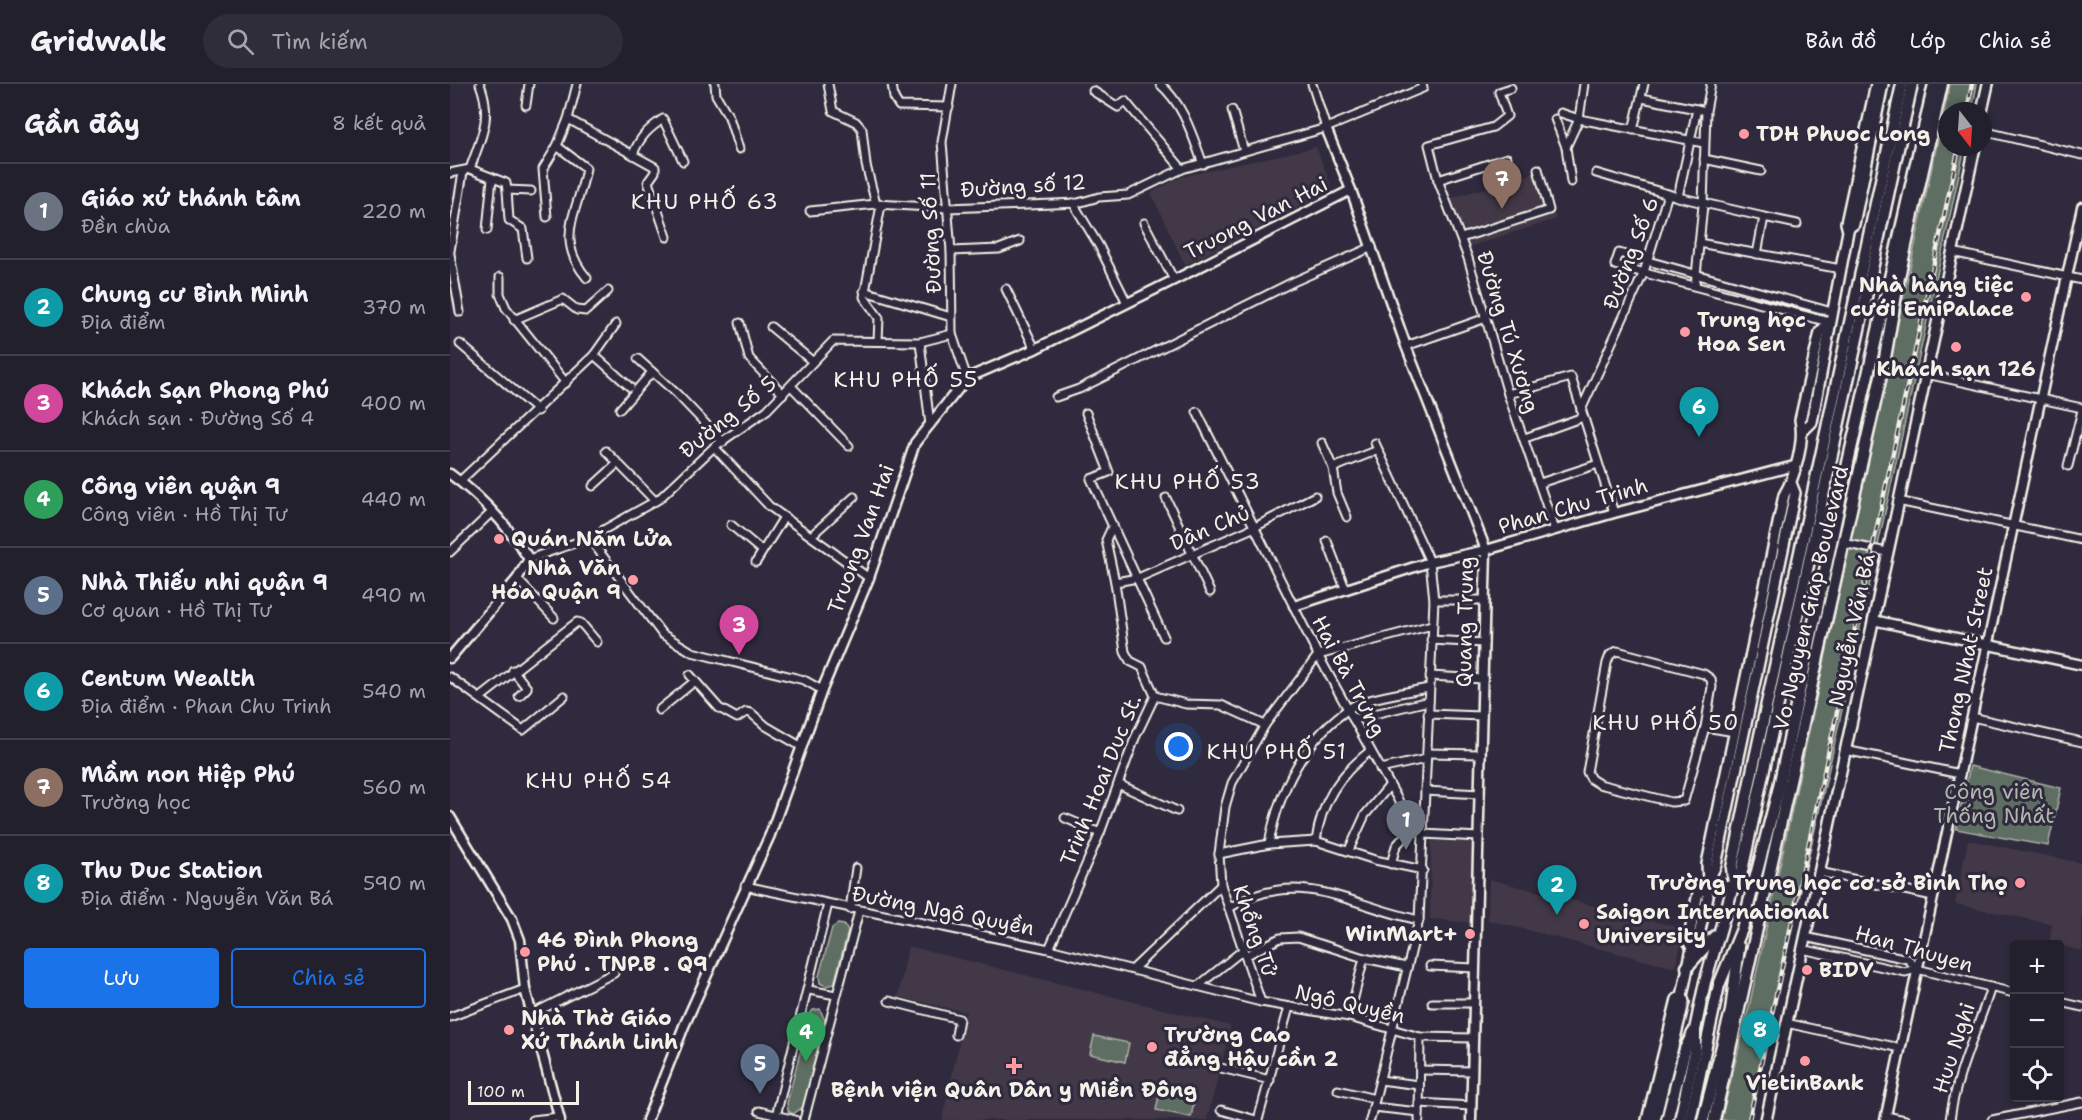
<!DOCTYPE html>
<html lang="vi">
<head>
<meta charset="utf-8">
<style>
	:root { --surface:#23202e; --page:#2f2d3a; --text:#f1f3f6; --muted:#a3a3aa; --line:#403e4a; --accent:#1a73e8 }
	body { margin:0; font-family:"Shantell Sans",sans-serif; background:var(--page); color:var(--text) }
	.controls { position:absolute; right:18px; bottom:18px; display:grid; overflow:hidden; border-radius:6px; box-shadow:0 3px 9px #0003 }
	.controls button { width:54px; height:54px; display:grid; place-items:center; padding:0; border:0; border-bottom:2px solid var(--line); background:var(--surface); color:var(--text); font:30px sans-serif }
	.compass { position:absolute; left:1488px; top:18px; width:54px; height:54px; border-radius:50%; background:var(--surface); box-shadow:0 3px 9px #0003; rotate:163deg }
	.scale { position:absolute; left:18px; bottom:15px; width:111px; box-sizing:border-box; padding-left:6px; border:3px solid #f4f1e8; border-top:0; font-size:16px; line-height:21px; white-space:nowrap; color:#f4f1e8; -webkit-text-stroke:4px #2f2a3d; paint-order:stroke }
	.you { position:absolute; left:729px; top:663px; width:21px; height:21px; margin:-15px; border:4px solid #fff; border-radius:50%; background:#1a73e8; box-shadow:0 0 0 9px #1a73e833 }
	.badge { display:grid; place-items:center; width:39px; height:39px; border-radius:50%; background:var(--accent); color:#fff; font-size:20px; font-weight:700 }
	.pin { position:absolute; translate:-50% -50px; filter:drop-shadow(0 2px 3px #0008) }
	.pin::after { content:''; position:absolute; top:32px; width:21px; height:18px; background:inherit; clip-path:polygon(0 0,100% 0,50% 100%) }
	.list { margin:0; padding:0; list-style:none }
	h2 { display:flex; justify-content:space-between; align-items:center; height:78px; margin:0; padding:0 24px; font-size:26px }
	h2 small { font-size:20px; font-weight:400; color:var(--muted) }
	.list li { display:grid; grid-template-columns:39px 1fr auto; gap:18px; align-items:center; box-sizing:border-box; height:96px; padding:0 24px; border-top:2px solid var(--line) }
	.list b { display:block; font-size:22px; white-space:nowrap }
	.list p { margin:0; font-size:20px; white-space:nowrap; color:var(--muted) }
	.list em { font-size:20px; font-style:normal; color:var(--muted) }
	.actions { display:flex; gap:12px; padding:18px 24px }
	.actions a { flex:1; padding:14px 0; border:2px solid var(--accent); border-radius:6px; text-align:center; font-size:21px; color:var(--accent) }
	.actions .main { background:var(--accent); color:#fff }
	.icon { flex:none; width:33px; height:33px; fill:none; stroke:currentColor; stroke-width:2; stroke-linecap:round; stroke-linejoin:round }
	.map { position:relative; flex:none; width:1632px; height:1036px; overflow:hidden }
	header { display:flex; align-items:center; gap:36px; box-sizing:border-box; height:84px; padding:0 30px; background:var(--surface); border-bottom:2px solid var(--line) }
	header strong { font-size:28px }
	nav { display:flex; gap:33px; margin-inline-start:auto; font-size:21px }
	.search { width:420px; height:54px; background:var(--page); display:flex; align-items:center; gap:15px; box-sizing:border-box; padding:0 21px; border-radius:33px; color:var(--muted); font-size:22px }
	main { display:flex }
	aside { flex:1; background:var(--surface) }
	.map>svg:first-child { display:block }
</style>
</head>
<body>
<header>
<strong>Gridwalk</strong>
<div class="search"><svg class="icon" aria-label="search" viewBox="0 0 24 24"><circle cx="10" cy="10" r="6"/><path d="M15 15l6 6"/></svg>Tìm kiếm</div>
<nav><a>Bản đồ</a><a>Lớp</a><a>Chia sẻ</a></nav>
</header>
<main>
<aside>
<h2>Gần đây<small>8 kết quả</small></h2>
<ul class="list">
<li><span class="badge" style="background:#6b7280">1</span><div><b>Giáo xứ thánh tâm</b><p>Đền chùa</p></div><em>220 m</em></li>
<li><span class="badge" style="background:#0f9aa8">2</span><div><b>Chung cư Bình Minh</b><p>Địa điểm</p></div><em>370 m</em></li>
<li><span class="badge" style="background:#d1479c">3</span><div><b>Khách Sạn Phong Phú</b><p>Khách sạn · Đường Số 4</p></div><em>400 m</em></li>
<li><span class="badge" style="background:#2e9e5b">4</span><div><b>Công viên quận 9</b><p>Công viên · Hồ Thị Tư</p></div><em>440 m</em></li>
<li><span class="badge" style="background:#5c6f8a">5</span><div><b>Nhà Thiếu nhi quận 9</b><p>Cơ quan · Hồ Thị Tư</p></div><em>490 m</em></li>
<li><span class="badge" style="background:#0f9aa8">6</span><div><b>Centum Wealth</b><p>Địa điểm · Phan Chu Trinh</p></div><em>540 m</em></li>
<li><span class="badge" style="background:#8d6e63">7</span><div><b>Mầm non Hiệp Phú</b><p>Trường học</p></div><em>560 m</em></li>
<li><span class="badge" style="background:#0f9aa8">8</span><div><b>Thu Duc Station</b><p>Địa điểm · Nguyễn Văn Bá</p></div><em>590 m</em></li>
</ul>
<div class="actions"><a class="main">Lưu</a><a>Chia sẻ</a></div>
</aside>
<div class="map">
<svg width="1632" height="1036" viewBox="0 0 1632 1036">
	<rect width="100%" height="100%" fill="#2f2a3d"/>
	<filter id="ink" filterUnits="userSpaceOnUse"><feTurbulence type="fractalNoise" baseFrequency=".0167" numOctaves="2"/><feDisplacementMap in="SourceGraphic" scale="12" xChannelSelector="R" yChannelSelector="G"/><feConvolveMatrix kernelMatrix="1 2 1 2 8 2 1 2 1" color-interpolation-filters="sRGB"/></filter>
	<g filter="url(#ink)">
		<g fill="#423847">
			<polygon points="866,63 883,106 735,181 701,109 731,93"/>
			<polygon points="1092,87 1106,135 1015,164 998,115"/>
			<polygon points="1518,756 1632,779 1632,867 1599,859 1602,840 1505,820"/>
			<polygon points="981,757 1023,758 1023,839 980,835"/>
			<polygon points="1039,795 1235,845 1225,884 1038,836"/>
			<polygon points="458,862 781,942 757,1036 492,1036 516,928 448,913"/>
		</g>
		<g fill="#5f6e64" stroke="#aab0a6" stroke-width="1.5">
			<polygon points="1500,0 1527,0 1522,27 1497,27 1497,63 1515,63 1383,667 1298,1036 1271,1036 1299,923"/>
			<polygon points="1520,682 1611,704 1598,762 1506,745"/>
			<polygon points="388,840 394,841 398,847 384,900 376,902 370,899 369,892 382,844"/>
			<polygon points="370,925 375,937 353,1023 343,1030 338,1027 337,1019 360,930 363,926"/>
			<polygon points="644,952 679,959 675,978 640,970"/>
			<polygon points="710,1006 745,1013 741,1033 706,1026"/>
		</g>
		<g fill="none" stroke-linecap="round" stroke-linejoin="round">
			<g stroke="#f4f1e8" stroke-width="11">
				<g id="minor">
					<path d="M127,0L118,35L107,62L136,84C129,128 103,154 137,194"/>
					<polyline points="265,0 266,11 279,33 289,65"/>
					<polyline points="378,0 383,27 406,38 412,45 416,81 426,120 498,124 628,119 649,113 678,111 732,85 876,44 973,4 972,0"/>
					<polyline points="442,0 444,14 449,22 499,23"/>
					<polyline points="502,0 492,58 501,167 502,250 517,294"/>
					<path d="M710,0C734,21 742,51 753,80"/>
					<polyline points="862,0 876,44"/>
					<polyline points="1061,4 1049,8 1057,32 1043,43 979,61 988,96 1018,174 1058,310 1105,446"/>
					<polyline points="643,7 668,23 675,17 732,85"/>
					<polyline points="1192,14 1251,26"/>
					<polyline points="76,21 79,0"/>
					<polyline points="782,26 794,67"/>
					<polyline points="1111,29 1129,35 1254,59"/>
					<polyline points="118,35 205,83 205,88 198,98 217,153"/>
					<polyline points="1105,35 1116,63"/>
					<polyline points="1183,46 1194,0"/>
					<polyline points="1533,47 1632,71"/>
					<path d="M183,70C190,53 198,45 213,35L233,77"/>
					<polyline points="1254,75 1311,87"/>
					<polyline points="20,85 56,99 57,106 81,107"/>
					<path d="M0,89L20,85C31,53 43,34 30,0"/>
					<polyline points="1146,89 1218,110"/>
					<polyline points="988,96 1057,74"/>
					<polyline points="1121,98 1116,63 1129,35 1134,0"/>
					<polyline points="57,106 59,136 73,145 77,174"/>
					<polyline points="1228,113 1314,133 1307,170"/>
					<polyline points="623,119 649,162 677,219"/>
					<polyline points="360,127 426,120"/>
					<polyline points="97,133 93,85 107,62"/>
					<polyline points="1314,133 1347,140"/>
					<polyline points="694,139 724,196"/>
					<polyline points="37,146 42,94"/>
					<polyline points="1011,154 1099,126 1088,85"/>
					<polyline points="1249,159 1391,185"/>
					<polyline points="0,167 13,88"/>
					<polyline points="501,167 549,165 570,157"/>
					<polyline points="1502,168 1632,196"/>
					<polyline points="0,170 10,228"/>
					<polyline points="50,193 50,210 56,224 116,299"/>
					<polyline points="1245,202 1253,121 1256,27 1261,0"/>
					<polyline points="556,205 585,265"/>
					<polyline points="414,207 501,233"/>
					<polyline points="64,236 113,215 127,226 136,227 158,207"/>
					<polyline points="1379,238 1165,181 1169,169 1382,228"/>
					<polyline points="290,239 299,274 333,310"/>
					<polyline points="321,243 362,277"/>
					<polyline points="428,257 429,234 414,213 431,121"/>
					<polyline points="470,258 480,341"/>
					<polyline points="10,260 88,327"/>
					<polyline points="956,262 1036,234"/>
					<polyline points="144,271 166,240"/>
					<polyline points="188,275 227,310 273,358"/>
					<polyline points="1476,290 1632,324"/>
					<polyline points="341,302 399,362"/>
					<polyline points="1058,310 1121,293 1164,429"/>
					<polyline points="606,313 629,305 843,198 922,163"/>
					<polyline points="170,325 202,288"/>
					<polyline points="1131,326 1194,188 1218,110 1228,113 1247,25"/>
					<polyline points="747,328 868,571 963,743 973,750 1029,753"/>
					<polyline points="636,329 659,388 641,395 714,553"/>
					<polyline points="1075,354 1133,333"/>
					<polyline points="872,359 883,384 928,366"/>
					<polyline points="264,363 319,422 419,494"/>
					<polyline points="156,367 205,417"/>
					<polyline points="1618,382 1632,326"/>
					<polyline points="883,384 887,409 897,433"/>
					<polyline points="10,397 144,271 180,303"/>
					<polyline points="1090,399 1148,380"/>
					<polyline points="143,402 168,379"/>
					<polyline points="716,414 760,508"/>
					<polyline points="1448,417 1632,456"/>
					<polyline points="281,441 312,467"/>
					<polyline points="361,452 404,413"/>
					<polyline points="139,454 212,550 242,568 354,596 372,606"/>
					<polyline points="877,457 895,504"/>
					<polyline points="1393,459 1437,468"/>
					<polyline points="0,468 42,428"/>
					<polyline points="79,475 139,454 209,415 264,363 317,326 383,257 470,258 502,250"/>
					<polyline points="306,478 334,433"/>
					<polyline points="67,495 104,534"/>
					<polyline points="665,498 688,494 805,443 865,412"/>
					<polyline points="984,516 1035,516"/>
					<polyline points="981,556 1034,559"/>
					<polyline points="63,586 77,604 69,612"/>
					<polyline points="240,591 269,624 287,634 296,628 301,629 316,642 352,663"/>
					<polyline points="980,592 1033,595"/>
					<polyline points="0,593 73,646 114,612"/>
					<polyline points="705,612 736,620 771,621 815,641"/>
					<polyline points="30,614 127,538 131,539 147,558"/>
					<polyline points="209,626 245,597"/>
					<polyline points="978,630 1032,632"/>
					<polyline points="1522,633 1632,658"/>
					<polyline points="903,635 979,617"/>
					<polyline points="1255,643 1234,717 1221,718 1149,700 1141,695 1137,688 1157,579 1160,571 1167,567 1254,590 1261,595 1262,603 1255,643 1285,648"/>
					<polyline points="1395,666 1510,690"/>
					<polyline points="977,669 1031,670"/>
					<polyline points="930,685 976,675"/>
					<polyline points="668,700 727,727"/>
					<polyline points="975,707 1030,710"/>
					<polyline points="615,734 650,749"/>
					<path d="M866,757C871,718 889,691 920,667"/>
					<path d="M819,760C828,707 856,652 903,622C915,614 962,607 979,604"/>
					<polyline points="899,766 915,731 939,702"/>
					<polyline points="769,770 819,760 866,757 925,776 973,786"/>
					<polyline points="941,780 946,762 963,743"/>
					<polyline points="1369,788 1483,812"/>
					<polyline points="295,802 599,865 811,918 899,933 970,953 1023,954"/>
					<path d="M779,824C849,782 898,821 969,836"/>
					<polyline points="400,825 406,784"/>
					<polyline points="1355,853 1458,875 1467,885"/>
					<polyline points="599,865 650,749 685,654 705,612 692,583 680,577 675,568 665,498 656,456 663,441"/>
					<polyline points="1352,865 1455,888 1467,885 1564,909"/>
					<polyline points="797,871 830,854 848,853 914,874 956,883"/>
					<polyline points="980,882 1025,884"/>
					<polyline points="683,885 771,801"/>
					<polyline points="748,902 793,866"/>
					<polyline points="359,906 386,911"/>
					<polyline points="439,917 509,935 506,951"/>
					<polyline points="811,918 771,801 769,770 775,723 782,699 815,641 868,571 982,541"/>
					<polyline points="1610,918 1632,923"/>
					<polyline points="982,919 1024,919"/>
					<polyline points="82,930 164,889"/>
					<polyline points="0,933 75,905"/>
					<polyline points="899,933 914,874"/>
					<polyline points="1336,939 1450,964"/>
					<polyline points="771,984 820,996"/>
					<polyline points="970,986 1022,987"/>
					<polyline points="930,996 969,1001"/>
					<polyline points="888,1006 925,1015"/>
					<polyline points="969,1019 1021,1022"/>
					<polyline points="923,1023 969,1028"/>
					<polyline points="771,1026 806,1036"/>
					<polyline points="309,1027 345,1036"/>
					<polyline points="1436,1032 1455,1036"/>
					<polyline points="82,1036 109,1033"/>
					<polyline points="325,1036 378,820"/>
					<polyline points="354,1036 409,827"/>
					<polyline points="808,1036 839,923"/>
					<polyline points="920,1036 969,836 984,516 980,478 925,359"/>
					<polyline points="969,1036 970,953"/>
					<path d="M1500,1036C1506,989 1527,948 1541,903"/>
					<polyline points="1542,1036 1632,1018"/>
				</g>
			</g>
			<g stroke="#f4f1e8" stroke-width="13">
				<g id="tertiary">
					<polyline points="876,44 901,106 956,262 1036,466 1021,1036"/>
					<path d="M0,390C32,413 58,442 79,475L67,495L0,574"/>
					<polyline points="844,522 980,478 1036,466 1164,429 1344,382"/>
					<polyline points="1423,536 1632,581"/>
					<polyline points="0,733 62,835 70,856 75,905 110,1036"/>
					<polyline points="197,1036 234,942 320,751 372,606 419,494 465,359 517,294 585,265 724,196 901,106"/>
					<polyline points="1435,1036 1632,123"/>
				</g>
			</g>
			<g stroke="#f4f1e8" stroke-width="14">
				<g id="secondary">
					<polyline points="1532,27 1538,0"/>
					<polyline points="1399,144 1404,140 1433,0"/>
					<polyline points="1353,347 1362,338 1398,147 1396,139 1426,0"/>
					<path d="M1258,797L1257,780L1334,411C1345,393 1355,357 1350,336L1370,248L1379,238"/>
					<polyline points="1242,864 1238,857 1248,809 1256,802 1266,781 1345,409 1341,399"/>
					<polyline points="1197,1036 1227,915 1232,912"/>
					<polyline points="1205,1036 1234,918 1232,912 1242,864 1247,859 1258,812 1256,802"/>
					<polyline points="1316,1036 1525,63"/>
				</g>
			</g>
			<g stroke="#f4f1e8" stroke-width="15">
				<g id="trunk">
					<polyline points="1258,797 1282,804"/>
					<polyline points="1284,799 1282,784 1302,688 1452,0"/>
					<polyline points="1237,883 1265,852"/>
					<polyline points="1217,1036 1235,965 1243,949"/>
					<polyline points="1230,1036 1245,966 1245,946 1255,898 1284,799 1292,787 1462,0"/>
					<polyline points="1240,1036 1269,901 1292,845 1328,707 1399,374 1484,0"/>
					<polyline points="1253,1036 1281,927 1289,863"/>
					<polyline points="1264,1036 1435,274 1449,193 1492,0"/>
				</g>
			</g>
			<use href="#minor" stroke="#2f2a3d" stroke-width="7"/>
			<use href="#tertiary" stroke="#2f2a3d" stroke-width="8"/>
			<use href="#secondary" stroke="#2f2a3d" stroke-width="9"/>
			<use href="#trunk" stroke="#2f2a3d" stroke-width="10"/>
			<g stroke="#f4f1e8" stroke-width="4.5">
				<g id="rail">
					<polyline points="1517,27 1522,0"/>
					<polyline points="1299,1036 1509,63"/>
				</g>
			</g>
			<use href="#rail" stroke="#2f2a3d" stroke-width="2" stroke-dasharray="7" stroke-linecap="butt"/>
		</g>
	</g>
	<g fill="#ff9aa2" stroke="#2f2a3d" stroke-width="2">
		<circle cx="1294" cy="50" r="6"/>
		<circle cx="1576" cy="213" r="6"/>
		<circle cx="1235" cy="248" r="6"/>
		<circle cx="1506" cy="263" r="6"/>
		<circle cx="49" cy="455" r="6"/>
		<circle cx="183" cy="496" r="6"/>
		<circle cx="1570" cy="799" r="6"/>
		<circle cx="1134" cy="840" r="6"/>
		<circle cx="1020" cy="850" r="6"/>
		<circle cx="75" cy="868" r="6"/>
		<circle cx="1357" cy="886" r="6"/>
		<circle cx="59" cy="946" r="6"/>
		<circle cx="702" cy="963" r="6"/>
		<circle cx="1355" cy="977" r="6"/>
		<path d="M561 973h6v6h6v6h-6v6h-6v-6h-6v-6h6z"/>
	</g>
	<g text-anchor="middle" stroke-width="6" stroke-linejoin="round" paint-order="stroke">
		<g font-size="21" font-weight="bold" fill="#f4f1e8" stroke="#2f2a3d" text-anchor="start">
			<text x="1306" y="57">TDH Phuoc Long</text>
			<text x="1564" y="208" text-anchor="end">Nhà hàng tiệc<tspan x="1564" dy="24">cưới EmiPalace</tspan></text>
			<text x="1247" y="243">Trung học<tspan x="1247" dy="24">Hoa Sen</tspan></text>
			<text x="1506" y="292" text-anchor="middle">Khách sạn 126</text>
			<text x="61" y="462">Quán Năm Lửa</text>
			<text x="171" y="491" text-anchor="end">Nhà Văn<tspan x="171" dy="24">Hóa Quận 9</tspan></text>
			<text x="1558" y="806" text-anchor="end">Trường Trung học cơ sở Bình Thọ</text>
			<text x="1146" y="835">Saigon International<tspan x="1146" dy="24">University</tspan></text>
			<text x="1008" y="857" text-anchor="end">WinMart+</text>
			<text x="87" y="863">46 Đình Phong<tspan x="87" dy="24">Phú . TNP.B . Q9</tspan></text>
			<text x="1369" y="893">BIDV</text>
			<text x="71" y="941">Nhà Thờ Giáo<tspan x="71" dy="24">Xứ Thánh Linh</tspan></text>
			<text x="714" y="958">Trường Cao<tspan x="714" dy="24">đẳng Hậu cần 2</tspan></text>
			<text x="1355" y="1006" text-anchor="middle">VietinBank</text>
			<text x="564" y="1013" text-anchor="middle">Bệnh viện Quân Dân y Miền Đông</text>
		</g>
		<g font-size="21" fill="#f4f1e8" stroke="#2f2a3d">
			<text transform="translate(573 102) rotate(-4)" y="7">Đường số 12</text>
			<text transform="translate(806 134) rotate(-27)" y="7">Truong Van Hai</text>
			<text transform="translate(481 149) rotate(-93)" y="7">Đường Số 11</text>
			<text transform="translate(1181 169) rotate(-69)" y="7">Đường Số 6</text>
			<text transform="translate(1058 248) rotate(73)" y="7">Đường Tú Xương</text>
			<text transform="translate(278 333) rotate(-39)" y="7">Đường Số 5</text>
			<text transform="translate(1123 422) rotate(-16)" y="7">Phan Chu Trinh</text>
			<text transform="translate(760 444) rotate(-23)" y="7">Dân Chủ</text>
			<text transform="translate(411 455) rotate(-70)" y="7">Truong Van Hai</text>
			<text transform="translate(1361 514) rotate(-77)" y="7">Vo Nguyen Giap Boulevard</text>
			<text transform="translate(1015 538) rotate(-89)" y="7">Quang Trung</text>
			<text transform="translate(1402 546) rotate(-78)" y="7">Nguyễn Văn Bá</text>
			<text transform="translate(1516 576) rotate(-78)" y="7">Thong Nhat Street</text>
			<text transform="translate(899 592) rotate(62)" y="7">Hai Bà Trưng</text>
			<text transform="translate(651 696) rotate(-68)" y="7">Trinh Hoai Duc St.</text>
			<text transform="translate(493 827) rotate(11)" y="7">Đường Ngô Quyền</text>
			<text transform="translate(805 847) rotate(71)" y="7">Khổng Tử</text>
			<text transform="translate(1464 865) rotate(16)" y="7">Han Thuyen</text>
			<text transform="translate(900 920) rotate(13)" y="7">Ngô Quyền</text>
			<text transform="translate(1504 964) rotate(-72)" y="7">Huu Nghi</text>
		</g>
		<g font-size="21" fill="#b1b6ad" stroke="#2f2a3d">
			<text x="1544" y="715">Công viên<tspan x="1544" dy="24">Thống Nhất</tspan></text>
		</g>
		<g font-size="22" letter-spacing="1.5" fill="#f4f1e8" stroke="#2f2a3d">
			<text x="255" y="125">KHU PHỐ 63</text>
			<text x="456" y="303">KHU PHỐ 55</text>
			<text x="738" y="405">KHU PHỐ 53</text>
			<text x="1216" y="646">KHU PHỐ 50</text>
			<text x="827" y="675">KHU PHỐ 51</text>
			<text x="149" y="704">KHU PHỐ 54</text>
		</g>
	</g>
</svg>
<div class="controls">
<button>+</button>
<button>−</button>
<button><svg class="icon" aria-label="locate" viewBox="0 0 24 24"><circle cx="12" cy="12" r="6"/><path d="M12 2v4M12 18v4M2 12h4M18 12h4"/></svg></button>
</div>
<svg class="compass" viewBox="-18 -18 36 36"><path d="M0-13l5 13h-10z" fill="#e53935"/><path d="M0 13l5-13h-10z" fill="#a3a3aa"/></svg>
<div class="scale">100 m</div>
<div class="you"></div>
<div class="pin badge" style="left:956px;top:766px;background:#6b7280">1</div>
<div class="pin badge" style="left:1107px;top:831px;background:#0f9aa8">2</div>
<div class="pin badge" style="left:289px;top:571px;background:#d1479c">3</div>
<div class="pin badge" style="left:356px;top:978px;background:#2e9e5b">4</div>
<div class="pin badge" style="left:310px;top:1010px;background:#5c6f8a">5</div>
<div class="pin badge" style="left:1249px;top:353px;background:#0f9aa8">6</div>
<div class="pin badge" style="left:1052px;top:125px;background:#8d6e63">7</div>
<div class="pin badge" style="left:1310px;top:976px;background:#0f9aa8">8</div>
</div>
</main>
</body>
</html>
